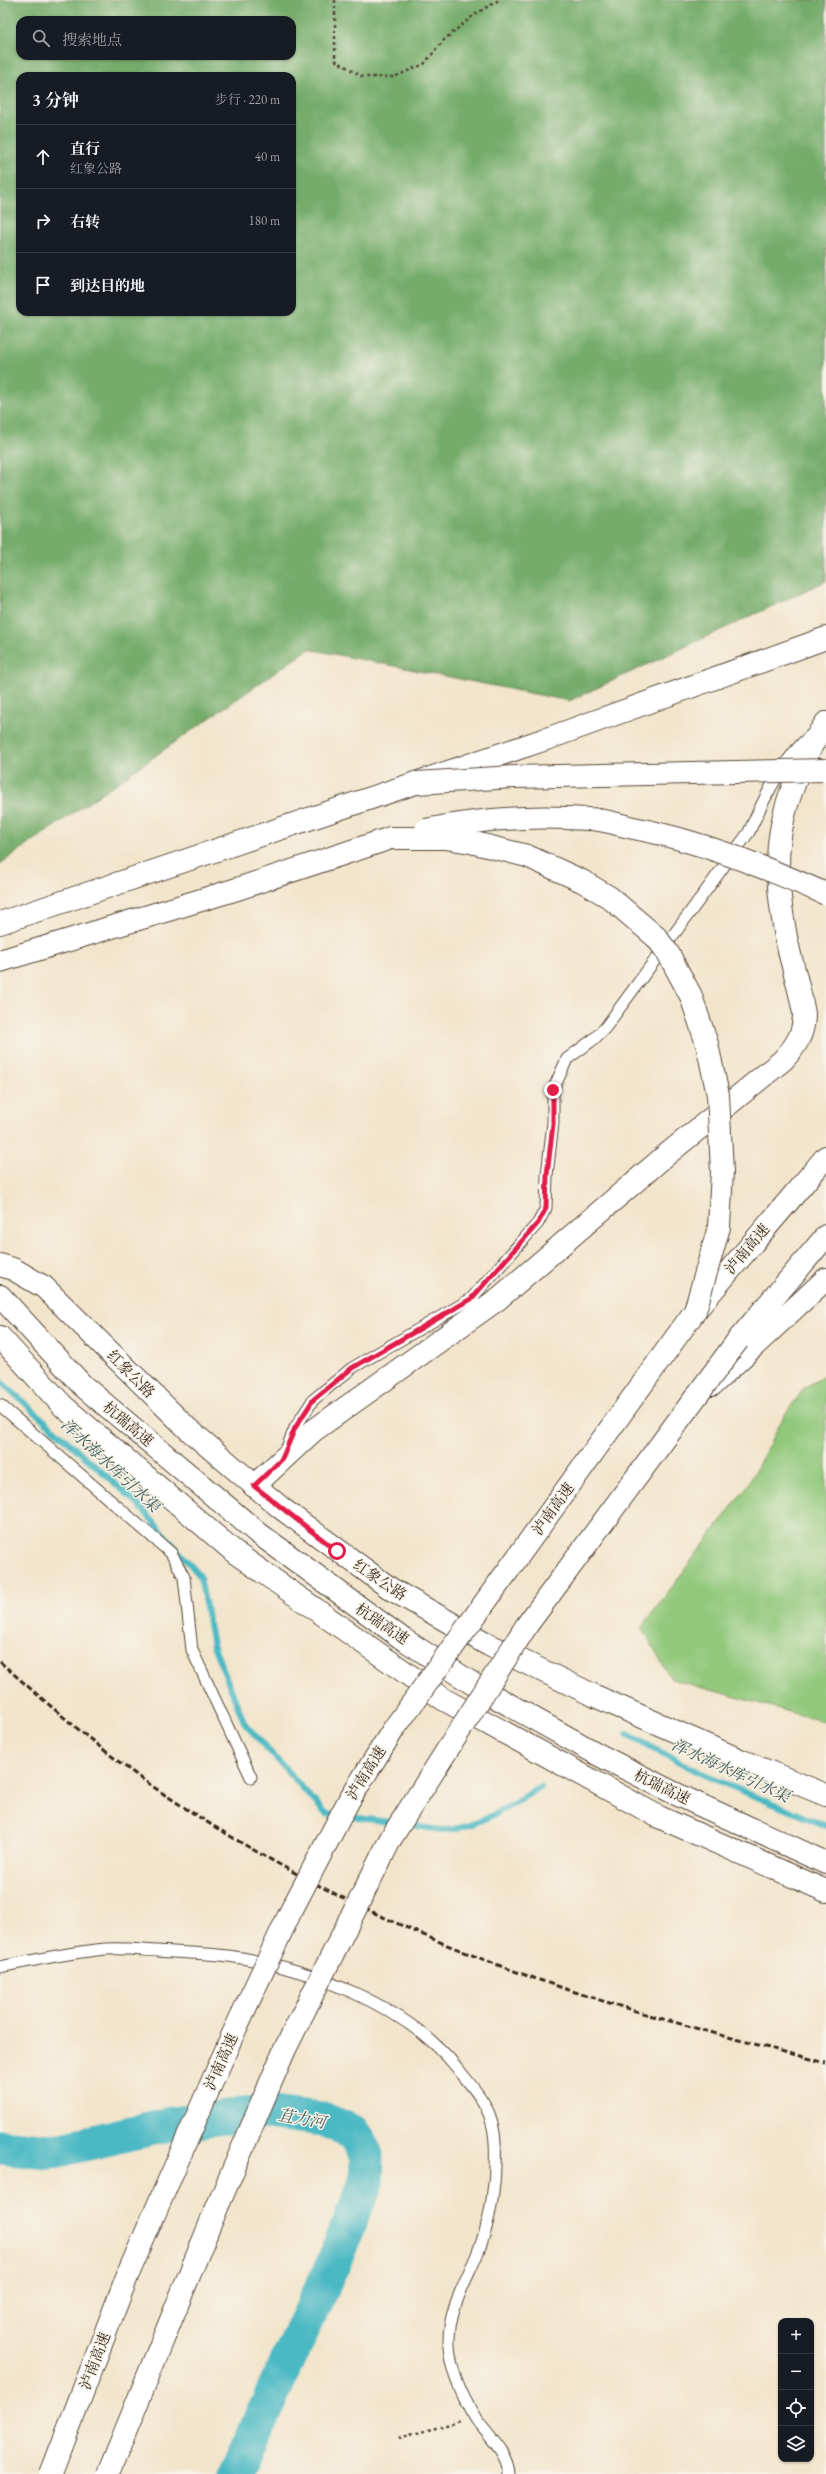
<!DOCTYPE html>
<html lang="zh">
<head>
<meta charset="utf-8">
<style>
	:root { --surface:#171b24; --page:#20242c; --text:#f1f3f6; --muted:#9ea1a6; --line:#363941 }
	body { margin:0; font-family:"EB Garamond","Noto Serif SC",serif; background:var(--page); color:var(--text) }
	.controls { position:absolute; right:12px; bottom:12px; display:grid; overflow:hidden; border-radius:8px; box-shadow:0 1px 3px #0004 }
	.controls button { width:36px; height:36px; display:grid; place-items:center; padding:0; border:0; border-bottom:1px solid var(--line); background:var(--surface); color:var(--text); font:20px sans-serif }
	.stop { position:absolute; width:12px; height:12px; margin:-9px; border:3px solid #e11d48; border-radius:50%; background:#fff }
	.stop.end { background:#e11d48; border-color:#fff; box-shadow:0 1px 4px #0008 }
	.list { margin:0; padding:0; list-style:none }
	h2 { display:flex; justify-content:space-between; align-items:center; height:52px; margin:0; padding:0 16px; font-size:17px }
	h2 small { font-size:13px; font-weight:400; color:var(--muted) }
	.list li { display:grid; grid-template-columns:26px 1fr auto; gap:12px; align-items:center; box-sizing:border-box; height:64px; padding:0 16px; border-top:1px solid var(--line) }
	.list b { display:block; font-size:15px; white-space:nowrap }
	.list p { margin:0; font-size:13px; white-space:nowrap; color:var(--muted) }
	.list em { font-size:13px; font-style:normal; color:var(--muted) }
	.icon { flex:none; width:22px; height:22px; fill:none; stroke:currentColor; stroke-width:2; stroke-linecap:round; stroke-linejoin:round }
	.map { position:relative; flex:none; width:826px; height:2474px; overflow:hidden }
	.search { position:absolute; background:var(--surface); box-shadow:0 1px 3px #0004; left:16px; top:16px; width:280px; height:44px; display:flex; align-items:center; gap:10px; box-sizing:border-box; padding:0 14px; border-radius:12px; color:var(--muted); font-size:15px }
	.panel { position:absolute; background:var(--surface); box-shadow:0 1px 3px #0004; left:16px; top:72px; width:280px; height:244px; border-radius:12px }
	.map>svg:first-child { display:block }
</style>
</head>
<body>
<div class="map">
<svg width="826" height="2474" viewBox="0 0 826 2474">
	<rect width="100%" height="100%" fill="#f7f3e8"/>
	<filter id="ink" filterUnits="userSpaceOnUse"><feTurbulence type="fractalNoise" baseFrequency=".025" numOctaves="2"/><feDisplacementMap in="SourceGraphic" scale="8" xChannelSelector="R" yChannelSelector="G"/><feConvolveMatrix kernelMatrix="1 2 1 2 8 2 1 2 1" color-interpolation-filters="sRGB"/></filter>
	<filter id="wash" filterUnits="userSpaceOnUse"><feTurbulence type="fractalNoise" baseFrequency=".012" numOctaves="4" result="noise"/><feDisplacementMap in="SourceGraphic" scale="16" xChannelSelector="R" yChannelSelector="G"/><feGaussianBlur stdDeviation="0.9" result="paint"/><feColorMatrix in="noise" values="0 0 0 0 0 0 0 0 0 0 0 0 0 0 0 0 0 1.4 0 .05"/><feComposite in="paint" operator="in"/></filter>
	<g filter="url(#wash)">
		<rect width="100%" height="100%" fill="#f2e5cc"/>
		<polygon fill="#91c87a" stroke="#66794c" points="826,1375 826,1722 671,1679 642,1627 748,1485 784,1416 805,1387"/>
		<path fill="#74ac6a" stroke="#586b44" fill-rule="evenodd" d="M0,0H826V581L569,701L309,649L0,864ZM20,20H292V56H20ZM20,76H292V312H20Z"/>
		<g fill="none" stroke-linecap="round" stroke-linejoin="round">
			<g stroke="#4bb9c4" stroke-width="6">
				<polyline points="0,1381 138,1504 200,1576 213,1645 245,1724 326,1814 336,1815"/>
				<polyline points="627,1734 704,1775 826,1826"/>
				<polyline points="345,1816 396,1823"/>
				<path d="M405,1824C418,1826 432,1830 445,1830C477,1828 514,1804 540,1787"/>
			</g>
			<polyline stroke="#4bb9c4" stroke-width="35" points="0,2147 50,2152 170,2124 266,2112 322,2119 355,2133 367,2157 366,2182 333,2264 235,2474"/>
		</g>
	</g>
	<g filter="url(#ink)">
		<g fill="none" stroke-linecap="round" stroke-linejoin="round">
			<g stroke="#564638" stroke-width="13">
				<g id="lane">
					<polyline points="0,1405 171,1553 184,1577 192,1650 251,1777"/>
					<path d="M286,1450L295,1428L313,1400L352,1368L471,1299L538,1223L546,1208L547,1175L553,1123V1090L567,1059L594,1039L605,1028L749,832C764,799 782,760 810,736"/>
					<path d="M0,1967C35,1960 71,1952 106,1949C124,1948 141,1950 158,1951C181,1953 205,1953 228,1956C305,1966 409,2006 458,2069C478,2094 493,2108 495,2142C497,2180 491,2222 476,2257C463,2287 448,2311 449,2345C450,2370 463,2398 476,2419C488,2436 508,2453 509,2474"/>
				</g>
			</g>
			<g stroke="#564638" stroke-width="24">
				<path id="street" d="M254,1486L313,1431L498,1299L665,1156L783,1060C796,1046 804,1034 804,1014C800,988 791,963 786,937C774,873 773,828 801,768C808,752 816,736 826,723"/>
			</g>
			<g stroke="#564638" stroke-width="24">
				<polyline id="secondary" points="0,1265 13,1269 44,1287 188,1429 281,1508 391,1589 489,1645 595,1696 740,1760 826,1795"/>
			</g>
			<g stroke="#564638" stroke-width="24">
				<g id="highway">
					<polyline points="0,923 552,737 826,638"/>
					<polyline points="0,961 234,890 391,838"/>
					<polyline points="0,1296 83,1386 258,1533 400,1637 481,1689 599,1755 674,1793 826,1863"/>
					<polyline points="695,1311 826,1157"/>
					<polyline points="0,1337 63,1406 237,1554 443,1699 659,1817 826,1891"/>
					<polyline points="738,1340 826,1236"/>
					<polyline points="712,1385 826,1279"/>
				</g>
			</g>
			<g stroke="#564638" stroke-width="2.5" stroke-dasharray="3 3" stroke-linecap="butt">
				<polyline points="335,0 335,60 363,77 394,77 424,64 444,40 474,15 499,0"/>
				<polyline points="399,2438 461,2421"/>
			</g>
			<use href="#lane" stroke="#fff" stroke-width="11"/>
			<use href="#street" stroke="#fff" stroke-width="22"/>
			<use href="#secondary" stroke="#fff" stroke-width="22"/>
			<use href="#highway" stroke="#fff" stroke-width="22"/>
			<path stroke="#3b2a1e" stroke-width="3" stroke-dasharray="6 3" stroke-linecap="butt" d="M0,1662C49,1705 98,1748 152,1786C276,1871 414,1938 557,1986C645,2016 736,2039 826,2063"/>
			<g stroke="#564638" stroke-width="24" stroke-linecap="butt">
				<g id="highway-bridge">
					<polyline points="416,783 513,777 826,770"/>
					<path d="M426,830C478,819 534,815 588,819C602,819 616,824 629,827C698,840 762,866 826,894"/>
					<polyline points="51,2474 128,2274 233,2034 290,1913 349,1800 393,1730 695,1311 719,1227 722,1171 718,1095 707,1044 691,996 668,953 656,937 609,897 582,881 527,856 471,842 445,838 391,838"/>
					<polyline points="108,2474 213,2217 285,2049 391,1838 527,1625 738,1340"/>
				</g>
			</g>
			<use href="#highway-bridge" stroke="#fff" stroke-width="22"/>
		</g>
	</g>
	<g fill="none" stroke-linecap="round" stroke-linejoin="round" filter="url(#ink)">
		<polyline stroke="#e11d48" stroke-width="5" points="337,1551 254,1486 282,1459 295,1428 313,1400 352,1368 471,1299 538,1223 546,1208 547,1175 553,1124 553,1090"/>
	</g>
	<g text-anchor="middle" stroke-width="3" stroke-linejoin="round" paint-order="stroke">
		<g font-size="15" fill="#3b2a1e" stroke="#f7f3e8">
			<text transform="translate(747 1249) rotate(-50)" y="5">泸南高速</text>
			<text transform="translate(131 1374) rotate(45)" y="5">红象公路</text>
			<text transform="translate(128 1424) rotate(40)" y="5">杭瑞高速</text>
			<text transform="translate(553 1509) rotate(-54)" y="5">泸南高速</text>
			<text transform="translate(380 1580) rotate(34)" y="5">红象公路</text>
			<text transform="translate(382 1624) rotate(34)" y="5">杭瑞高速</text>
			<text transform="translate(366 1773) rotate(-58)" y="5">泸南高速</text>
			<text transform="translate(662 1787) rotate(26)" y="5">杭瑞高速</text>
			<text transform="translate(221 2062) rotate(-66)" y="5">泸南高速</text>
			<text transform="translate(95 2361) rotate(-69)" y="5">泸南高速</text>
		</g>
		<g font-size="16" font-style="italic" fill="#415c58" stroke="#f7f3e8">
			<text transform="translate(111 1465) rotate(43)" y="6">浑水海水库引水渠</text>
			<text transform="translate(731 1770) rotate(25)" y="6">浑水海水库引水渠</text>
			<text transform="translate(302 2118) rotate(10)" y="6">苴力河</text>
		</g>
	</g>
</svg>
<div class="controls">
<button>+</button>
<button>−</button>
<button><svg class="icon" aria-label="locate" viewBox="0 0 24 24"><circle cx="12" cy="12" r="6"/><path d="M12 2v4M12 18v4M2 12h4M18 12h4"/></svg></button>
<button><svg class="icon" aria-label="layers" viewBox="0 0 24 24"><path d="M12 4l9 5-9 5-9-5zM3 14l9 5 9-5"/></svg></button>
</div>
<div class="stop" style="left:337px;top:1551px"></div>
<div class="stop end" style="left:553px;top:1090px"></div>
<div class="search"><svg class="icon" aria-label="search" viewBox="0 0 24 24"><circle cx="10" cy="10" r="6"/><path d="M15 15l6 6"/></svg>搜索地点</div>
<section class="panel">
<h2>3 分钟<small>步行 · 220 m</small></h2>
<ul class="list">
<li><svg class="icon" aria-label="ahead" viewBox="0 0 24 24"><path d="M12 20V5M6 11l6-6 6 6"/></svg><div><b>直行</b><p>红象公路</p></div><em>40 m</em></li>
<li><svg class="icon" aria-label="right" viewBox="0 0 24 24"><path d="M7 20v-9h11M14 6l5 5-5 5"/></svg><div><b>右转</b></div><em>180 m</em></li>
<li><svg class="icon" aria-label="arrive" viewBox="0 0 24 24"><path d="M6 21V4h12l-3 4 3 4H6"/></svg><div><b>到达目的地</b></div></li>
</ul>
</section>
</div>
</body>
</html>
